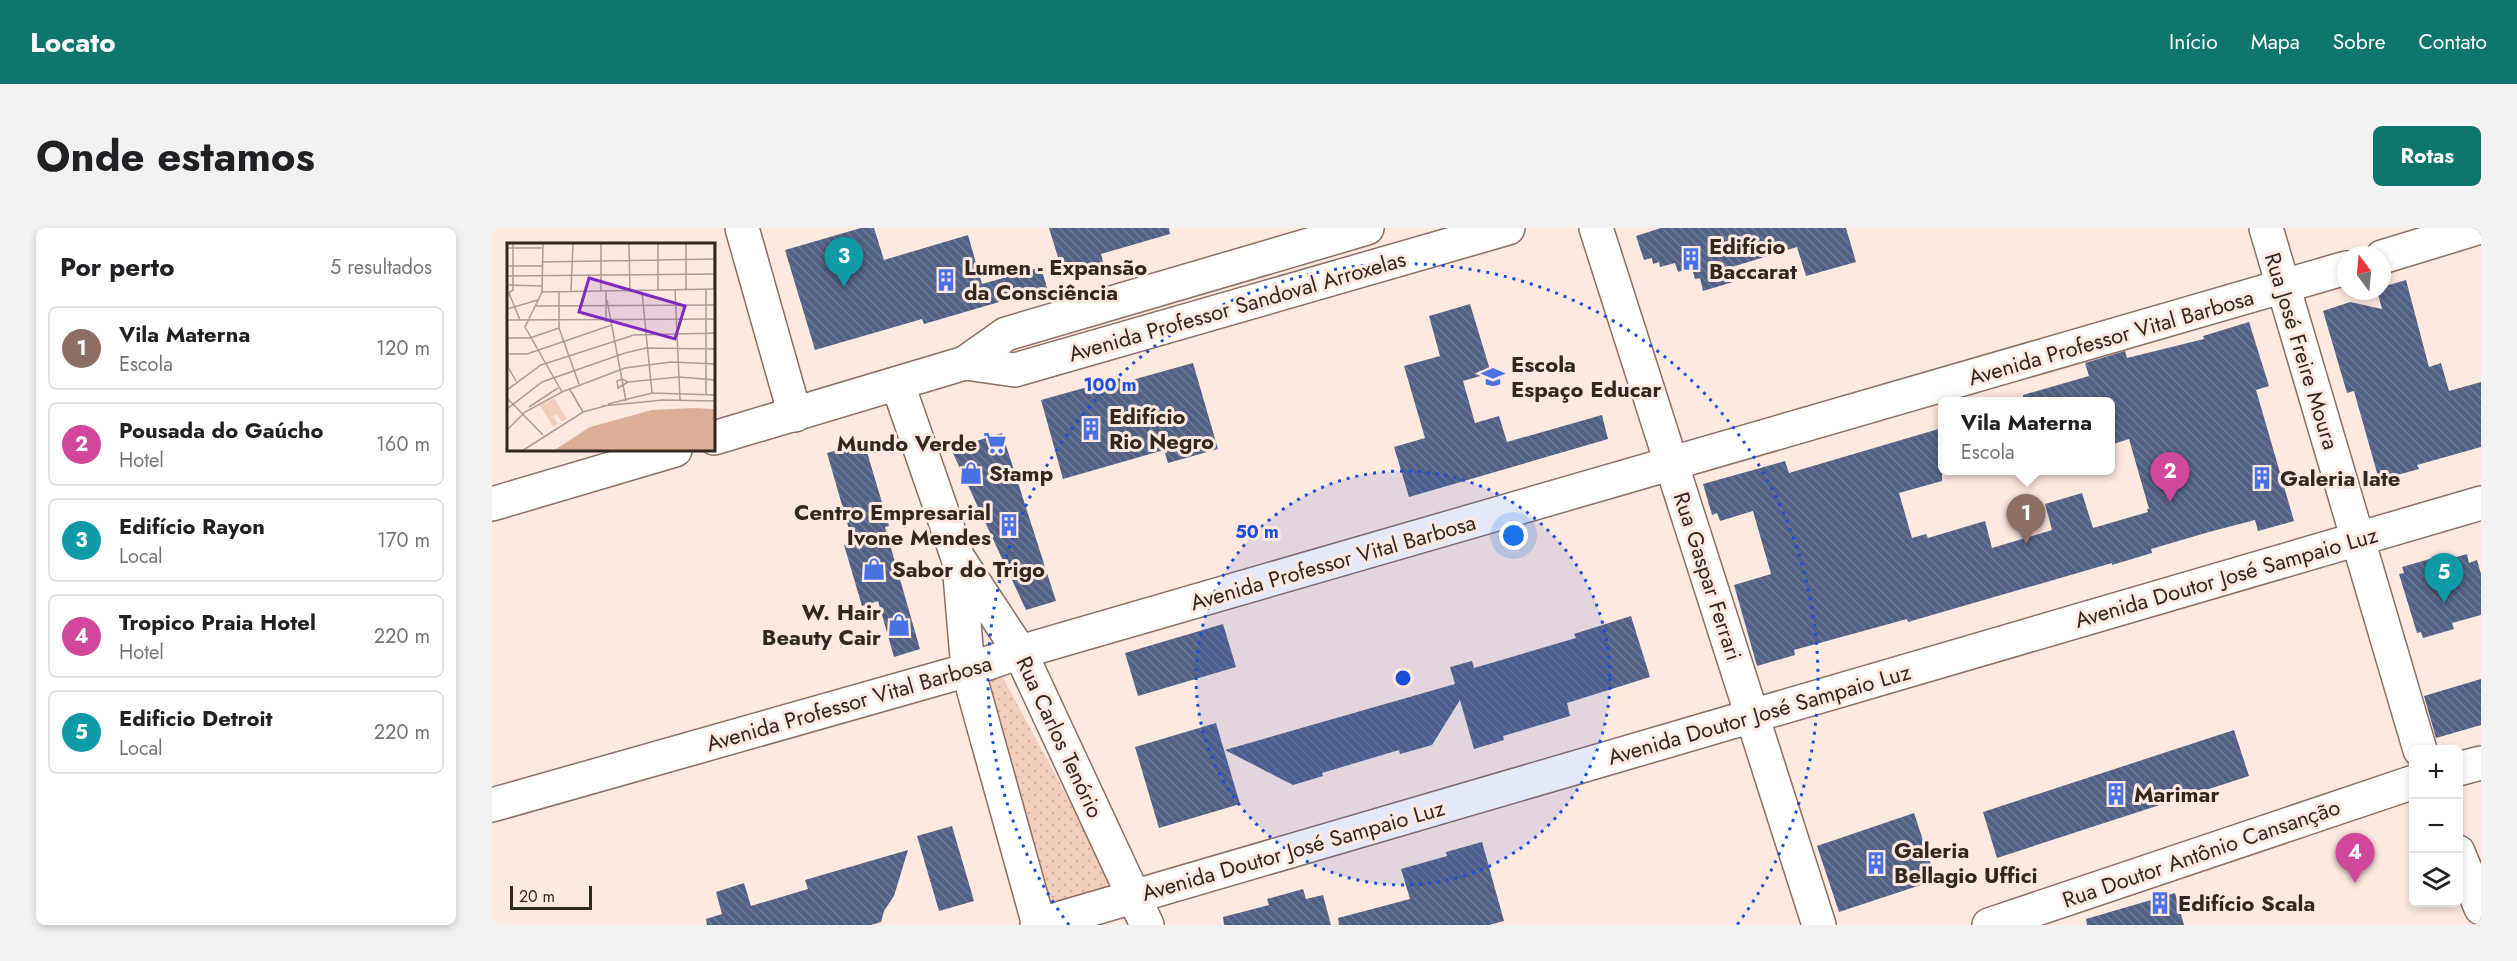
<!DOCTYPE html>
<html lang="pt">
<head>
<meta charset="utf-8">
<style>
	:root { --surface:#fff; --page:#f2f2f2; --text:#202124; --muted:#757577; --line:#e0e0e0; --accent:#0f766e }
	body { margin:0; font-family:Jost,sans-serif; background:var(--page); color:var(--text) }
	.controls { position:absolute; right:18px; bottom:18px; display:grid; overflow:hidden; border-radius:9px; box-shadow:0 3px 9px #0003 }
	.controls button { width:54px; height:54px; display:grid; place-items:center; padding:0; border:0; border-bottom:2px solid var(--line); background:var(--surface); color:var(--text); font:30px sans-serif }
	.compass { position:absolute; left:1845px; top:18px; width:54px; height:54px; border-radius:50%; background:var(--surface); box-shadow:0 3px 9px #0003; rotate:344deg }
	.scale { position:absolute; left:18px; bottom:15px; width:82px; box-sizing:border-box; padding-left:6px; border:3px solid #332721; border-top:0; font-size:16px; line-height:21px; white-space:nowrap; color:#332721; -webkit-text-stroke:4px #fee9e0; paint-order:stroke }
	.you { position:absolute; left:1022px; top:308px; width:21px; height:21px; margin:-15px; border:4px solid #fff; border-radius:50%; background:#1a73e8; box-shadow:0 0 0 9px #1a73e833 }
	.badge { display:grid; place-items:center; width:39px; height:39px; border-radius:50%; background:var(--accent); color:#fff; font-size:20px; font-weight:700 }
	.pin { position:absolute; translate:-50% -50px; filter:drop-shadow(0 2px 3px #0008) }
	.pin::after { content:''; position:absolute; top:32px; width:21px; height:18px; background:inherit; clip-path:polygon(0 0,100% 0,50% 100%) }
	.popup { position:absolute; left:1446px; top:169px; width:177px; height:78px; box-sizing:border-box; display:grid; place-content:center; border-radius:9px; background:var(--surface); filter:drop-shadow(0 2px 4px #0005); font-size:20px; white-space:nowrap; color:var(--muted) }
	.popup b { font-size:22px; color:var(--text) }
	.popup::after { content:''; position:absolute; left:50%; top:100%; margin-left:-12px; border:12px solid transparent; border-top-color:var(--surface) }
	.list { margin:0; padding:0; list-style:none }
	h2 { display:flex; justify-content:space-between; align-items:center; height:78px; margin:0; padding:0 24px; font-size:26px }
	h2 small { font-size:20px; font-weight:400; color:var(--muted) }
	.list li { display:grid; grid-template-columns:39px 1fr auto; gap:18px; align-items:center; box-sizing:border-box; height:84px; margin:0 12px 12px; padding:0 12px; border:2px solid var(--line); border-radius:9px }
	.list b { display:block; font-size:22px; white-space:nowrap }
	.list p { margin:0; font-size:20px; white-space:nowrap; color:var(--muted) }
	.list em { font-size:20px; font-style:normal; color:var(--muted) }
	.icon { flex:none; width:33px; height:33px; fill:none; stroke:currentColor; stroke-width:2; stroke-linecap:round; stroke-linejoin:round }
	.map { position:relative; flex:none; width:1989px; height:697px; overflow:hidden; border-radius:9px }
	header { display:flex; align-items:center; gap:36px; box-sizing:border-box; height:84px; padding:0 30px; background:var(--accent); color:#fff }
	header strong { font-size:28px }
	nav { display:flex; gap:33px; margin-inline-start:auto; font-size:21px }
	.intro { display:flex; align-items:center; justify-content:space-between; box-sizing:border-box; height:144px; padding:0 36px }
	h1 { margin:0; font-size:42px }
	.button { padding:15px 27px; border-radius:9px; background:var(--accent); color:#fff; font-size:21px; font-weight:700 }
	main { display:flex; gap:36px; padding:0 36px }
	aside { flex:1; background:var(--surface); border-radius:9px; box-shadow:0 3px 9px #0003 }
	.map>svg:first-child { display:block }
</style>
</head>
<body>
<header>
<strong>Locato</strong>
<nav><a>Início</a><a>Mapa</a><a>Sobre</a><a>Contato</a></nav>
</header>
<div class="intro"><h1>Onde estamos</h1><a class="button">Rotas</a></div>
<main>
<aside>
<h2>Por perto<small>5 resultados</small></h2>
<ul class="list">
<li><span class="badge" style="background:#8d6e63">1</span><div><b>Vila Materna</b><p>Escola</p></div><em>120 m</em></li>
<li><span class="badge" style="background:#d1479c">2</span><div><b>Pousada do Gaúcho</b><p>Hotel</p></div><em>160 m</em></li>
<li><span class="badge" style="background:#0f9aa8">3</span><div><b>Edifício Rayon</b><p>Local</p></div><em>170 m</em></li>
<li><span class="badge" style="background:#d1479c">4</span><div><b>Tropico Praia Hotel</b><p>Hotel</p></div><em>220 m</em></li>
<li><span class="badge" style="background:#0f9aa8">5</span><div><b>Edificio Detroit</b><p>Local</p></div><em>220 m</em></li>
</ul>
</aside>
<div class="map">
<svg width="1989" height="697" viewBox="0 0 1989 697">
	<defs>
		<pattern id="park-dots" width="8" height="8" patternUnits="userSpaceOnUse" patternTransform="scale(1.5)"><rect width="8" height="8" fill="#f3cebc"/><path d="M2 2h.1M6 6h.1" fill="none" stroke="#d1b1a1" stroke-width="1.8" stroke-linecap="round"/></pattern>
		<pattern id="building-back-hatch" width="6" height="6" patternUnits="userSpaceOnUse" patternTransform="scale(1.5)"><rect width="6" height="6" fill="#516185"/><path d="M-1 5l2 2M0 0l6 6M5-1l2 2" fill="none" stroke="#6d7893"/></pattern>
	</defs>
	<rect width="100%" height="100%" fill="#fee9e0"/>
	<polygon fill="url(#park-dots)" points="511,450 619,650 613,660 561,680 547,675 491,452"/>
	<g fill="url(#building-back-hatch)">
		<polygon points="369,0 382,0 392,32 476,7 490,56 549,39 555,60 432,96 430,91 323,122 293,22"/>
		<polygon points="557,0 677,0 678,6 609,26 611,34 571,46"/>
		<polygon points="1169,0 1354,0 1364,34 1314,48 1305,19 1240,39 1237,41 1241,54 1211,63 1208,50 1203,51 1200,40 1186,44 1183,35 1168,39 1167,34 1161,36 1160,30 1152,32 1144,8"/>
		<polygon points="1914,52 1937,139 1949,135 1957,163 1989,154 1989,219 1925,237 1927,241 1887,252 1862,163 1855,165 1831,83 1858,74 1890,81 1885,63 1890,63 1890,59"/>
		<polygon points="978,76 999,145 971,153 983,195 1007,188 1015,214 1110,187 1116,211 917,269 902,219 933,210 912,138 948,128 937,88"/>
		<polygon points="1757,94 1777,158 1764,162 1802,293 1766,303 1763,292 1717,304 1659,321 1660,325 1620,337 1620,335 1416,394 1415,391 1302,422 1303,427 1265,438 1242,357 1279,346 1261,283 1228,293 1225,285 1220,287 1211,256 1293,233 1297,245 1450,200 1450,253 1407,265 1420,310 1434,306 1436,310 1493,293 1500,320 1560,302 1553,276 1590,265 1601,300 1656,284 1655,281 1657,281 1637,211 1618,217 1618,174 1532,174 1531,167 1597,148 1593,135 1633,123 1635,130 1712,111 1711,108"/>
		<polygon points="701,135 726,221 676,235 672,222 571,251 549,172 628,150 629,155"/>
		<polygon points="510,205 564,373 534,382 459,221"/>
		<polygon points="372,214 397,298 393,299 428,421 402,429 386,373 370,378 352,317 361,315 335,225"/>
		<polygon points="1975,326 1977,335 1985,332 1989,346 1989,387 1960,395 1962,401 1931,410 1929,404 1925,405 1907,346 1912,345 1910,339 1941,330 1943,335"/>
		<polygon points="1139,388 1158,449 1075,475 1078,488 1011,508 1012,512 982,521 968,472 940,517 908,526 907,522 830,545 831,548 801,557 733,522 963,456 958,439 980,433 982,440 1084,410 1082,406"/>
		<polygon points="731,396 744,439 646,468 633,425"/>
		<polygon points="1989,451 1989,497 1944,510 1932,468"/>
		<polygon points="724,495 748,576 667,600 643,519"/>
		<polygon points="1742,502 1757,548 1505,630 1491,584"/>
		<polygon points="1422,585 1444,652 1347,684 1325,618"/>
		<polygon points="460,598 482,673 447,683 425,608"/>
		<polygon points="990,614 1012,693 997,697 847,697 846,690 918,671 909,641 955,628 954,624"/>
		<polygon points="416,622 402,668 392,683 389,694 379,697 215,697 214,691 230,686 224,664 252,655 259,678 316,661 313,652"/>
		<polygon points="811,661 814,671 831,667 839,697 732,697 731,689 777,677 775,671"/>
		<polygon points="1683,665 1692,697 1595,697 1594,691"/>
	</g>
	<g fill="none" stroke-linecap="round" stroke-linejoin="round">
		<g stroke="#8c6f60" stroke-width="36">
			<g id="minor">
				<polyline points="250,0 303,187"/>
				<polyline points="1104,0 1327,697"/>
				<polyline points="1774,0 1928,522"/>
				<polyline points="1890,29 1985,0"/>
				<polyline points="473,135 523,142 1016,0"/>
				<polyline points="406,157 466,330 528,424 655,697"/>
				<polyline points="222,210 473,135 514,106 875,0"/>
				<polyline points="0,276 183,222"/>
				<polyline points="467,335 476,442 547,697"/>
				<polyline points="1966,541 1989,535"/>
				<polyline points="0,577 476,442 528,424 1854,40"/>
				<polyline points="1966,624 1989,680"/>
				<polyline points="545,697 1989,275"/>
				<polyline points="1497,697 1922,554"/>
			</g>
		</g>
		<use href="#minor" stroke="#fff" stroke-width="33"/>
	</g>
	<circle cx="911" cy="450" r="207" fill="#1d4ed8" fill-opacity=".12"/>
	<g fill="none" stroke="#1d4ed8" stroke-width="3" stroke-dasharray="3 6">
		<circle cx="911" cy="450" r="207"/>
		<path d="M577 697A415 415 0 1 1 1245 697"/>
	</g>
	<defs>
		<g id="building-bare" transform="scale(1.8)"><path d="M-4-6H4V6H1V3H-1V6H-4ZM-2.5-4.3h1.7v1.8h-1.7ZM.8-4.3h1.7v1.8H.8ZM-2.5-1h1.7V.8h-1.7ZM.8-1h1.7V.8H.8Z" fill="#4b72e5" stroke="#fee9e0" stroke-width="2.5" paint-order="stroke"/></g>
		<g id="school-bare" transform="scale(1.8)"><path d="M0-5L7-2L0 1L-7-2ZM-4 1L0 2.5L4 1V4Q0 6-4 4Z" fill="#4b72e5" stroke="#fee9e0" stroke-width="2.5" paint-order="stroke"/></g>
		<g id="supermarket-bare" transform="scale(1.8)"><path d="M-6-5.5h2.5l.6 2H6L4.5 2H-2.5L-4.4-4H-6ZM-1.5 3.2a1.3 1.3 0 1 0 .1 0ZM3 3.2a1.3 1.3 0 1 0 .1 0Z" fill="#4b72e5" stroke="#fee9e0" stroke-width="2.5" paint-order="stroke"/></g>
		<g id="shop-bare" transform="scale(1.8)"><path d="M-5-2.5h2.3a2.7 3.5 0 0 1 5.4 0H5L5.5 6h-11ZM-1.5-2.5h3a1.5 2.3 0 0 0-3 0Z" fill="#4b72e5" stroke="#fee9e0" stroke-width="2.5" paint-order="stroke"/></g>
	</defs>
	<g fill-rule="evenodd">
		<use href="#building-bare" x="1199" y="31"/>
		<use href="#building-bare" x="454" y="52"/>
		<use href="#school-bare" x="1001" y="149"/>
		<use href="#building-bare" x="599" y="201"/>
		<use href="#supermarket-bare" x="503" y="215"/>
		<use href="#shop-bare" x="479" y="245"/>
		<use href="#building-bare" x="1770" y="250"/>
		<use href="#building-bare" x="517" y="297"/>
		<use href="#shop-bare" x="382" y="341"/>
		<use href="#shop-bare" x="407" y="397"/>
		<use href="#building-bare" x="1624" y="566"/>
		<use href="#building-bare" x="1384" y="635"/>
		<use href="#building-bare" x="1668" y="675"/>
	</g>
	<g text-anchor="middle" stroke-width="6" stroke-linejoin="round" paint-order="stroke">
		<g font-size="22" font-weight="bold" fill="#332721" stroke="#fee9e0" text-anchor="start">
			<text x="1217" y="26">Edifício<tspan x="1217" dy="25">Baccarat</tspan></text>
			<text x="472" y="47">Lumen - Expansão<tspan x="472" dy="25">da Consciência</tspan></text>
			<text x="1019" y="144">Escola<tspan x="1019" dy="25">Espaço Educar</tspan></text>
			<text x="617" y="196">Edifício<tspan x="617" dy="25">Rio Negro</tspan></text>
			<text x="485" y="223" text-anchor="end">Mundo Verde</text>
			<text x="497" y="253">Stamp</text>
			<text x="1788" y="258">Galeria Iate</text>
			<text x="499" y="292" text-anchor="end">Centro Empresarial<tspan x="499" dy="25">Ivone Mendes</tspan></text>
			<text x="400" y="349">Sabor do Trigo</text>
			<text x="389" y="392" text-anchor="end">W. Hair<tspan x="389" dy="25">Beauty Cair</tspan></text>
			<text x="1642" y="574">Marimar</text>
			<text x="1402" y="630">Galeria<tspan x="1402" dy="25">Bellagio Uffici</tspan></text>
			<text x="1686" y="683">Edifício Scala</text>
		</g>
		<g font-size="22" fill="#332721" stroke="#fee9e0">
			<text transform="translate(745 78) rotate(-16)" y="8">Avenida Professor Sandoval Arroxelas</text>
			<text transform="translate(1619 109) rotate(-16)" y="8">Avenida Professor Vital Barbosa</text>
			<text transform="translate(1810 123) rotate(73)" y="8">Rua José Freire Moura</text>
			<text transform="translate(841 334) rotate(-16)" y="8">Avenida Professor Vital Barbosa</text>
			<text transform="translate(1216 348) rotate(72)" y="8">Rua Gaspar Ferrari</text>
			<text transform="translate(1734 349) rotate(-16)" y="8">Avenida Doutor José Sampaio Luz</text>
			<text transform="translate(357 475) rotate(-16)" y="8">Avenida Professor Vital Barbosa</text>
			<text transform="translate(1267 486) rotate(-16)" y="8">Avenida Doutor José Sampaio Luz</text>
			<text transform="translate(568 509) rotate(65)" y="8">Rua Carlos Tenório</text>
			<text transform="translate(801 622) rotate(-16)" y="8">Avenida Doutor José Sampaio Luz</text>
			<text transform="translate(1709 625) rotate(-19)" y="8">Rua Doutor Antônio Cansanção</text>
		</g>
	</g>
	<g transform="translate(15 15)">
		<rect width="208" height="208" fill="#fee9e0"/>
		<path d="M47,155L60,176L55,179L49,171L46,173L51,181L46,184L33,162Z" fill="#f3cebc"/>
		<path d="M187,165L208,166V208H46L83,184L145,167Z" fill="#dcae97"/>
		<path fill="none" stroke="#ad9b94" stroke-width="1.5" d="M36,1L35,49L18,84L55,149M122,1L123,49M179,1V46M0,5H36M35,19L209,16M0,23H35M0,33L209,31M0,42L35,43M168,46L173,157M199,46V151M207,46V1M151,47V1M64,48L66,1M94,48V1M35,49L209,46M52,49V85L72,141M135,49L145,150M2,50L13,77M0,51L6,47V1M100,57L119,158M29,63L209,62M0,66L31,57M0,72L1,124L9,138M0,77L209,76M99,79V48M0,95H23L52,85M0,111H20L105,82M121,139L111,145L110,138L115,136L121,139L172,134L209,137M62,145L76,169M0,147L34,122L127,92L209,90M0,155L36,192M101,161L145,150L209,152M95,163L156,157L209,158M22,164L51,145M0,166L35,139L118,110L139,105L209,106M0,187L18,169L55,149L118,125L164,119L209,121M15,208L76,169L98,163"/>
		<path fill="#7b2cbf" fill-opacity="0.15" stroke="#7b2cbf" stroke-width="3" d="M82,35L178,63L168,96L72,69Z"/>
		<rect width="208" height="208" fill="none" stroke="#332721" stroke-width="3"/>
	</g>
	<circle cx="911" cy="450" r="9" fill="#1d4ed8" stroke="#fee9e0" stroke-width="3"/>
	<g font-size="18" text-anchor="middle" font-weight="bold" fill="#1d4ed8" stroke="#fee9e0" stroke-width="6" stroke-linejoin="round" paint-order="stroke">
		<text x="618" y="163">100 m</text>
		<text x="765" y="310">50 m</text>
	</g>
</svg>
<div class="controls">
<button>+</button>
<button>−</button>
<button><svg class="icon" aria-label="layers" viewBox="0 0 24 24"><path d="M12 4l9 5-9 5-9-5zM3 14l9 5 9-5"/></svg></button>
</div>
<svg class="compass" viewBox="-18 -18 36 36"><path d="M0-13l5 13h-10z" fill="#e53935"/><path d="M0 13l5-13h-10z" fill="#757577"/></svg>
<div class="scale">20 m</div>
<div class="you"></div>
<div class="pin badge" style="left:1534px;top:316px;background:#8d6e63">1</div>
<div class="popup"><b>Vila Materna</b>Escola</div>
<div class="pin badge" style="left:1678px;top:274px;background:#d1479c">2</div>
<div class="pin badge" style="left:352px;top:59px;background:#0f9aa8">3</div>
<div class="pin badge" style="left:1863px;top:655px;background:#d1479c">4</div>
<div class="pin badge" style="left:1952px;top:375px;background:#0f9aa8">5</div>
</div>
</main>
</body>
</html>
